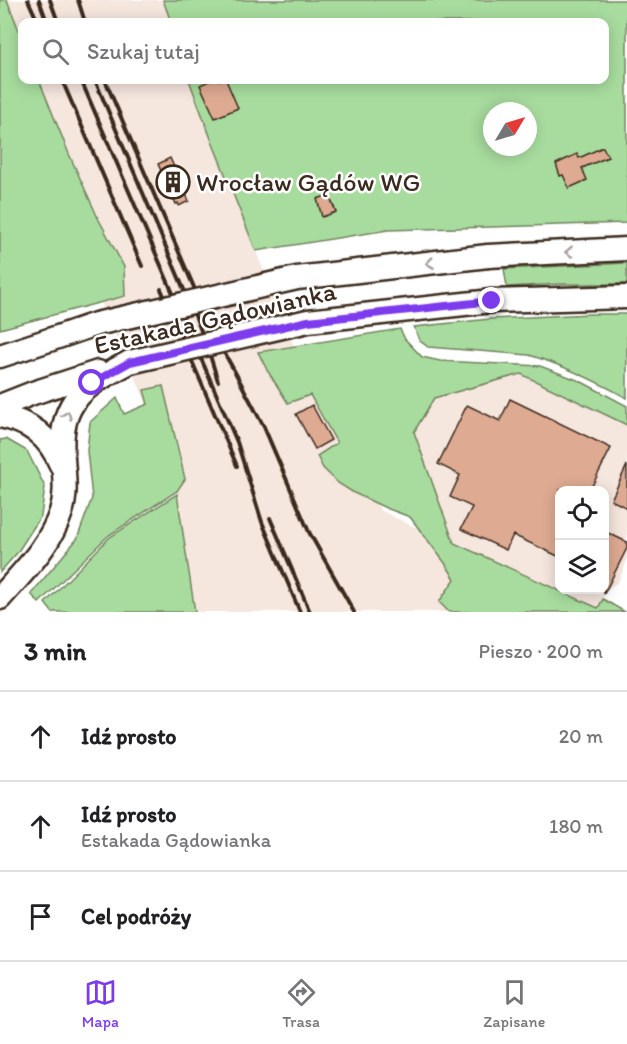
<!DOCTYPE html>
<html lang="pl">
<head>
<meta charset="utf-8">
<style>
	:root { --surface:#fff; --page:#f2f2f2; --text:#202124; --muted:#757577; --line:#e0e0e0; --accent:#7c3aed }
	body { margin:0; font-family:Itim,sans-serif; background:var(--page); color:var(--text) }
	.controls { position:absolute; right:18px; bottom:18px; display:grid; overflow:hidden; border-radius:12px; box-shadow:0 3px 15px #0003 }
	.controls button { width:54px; height:54px; display:grid; place-items:center; padding:0; border:0; border-bottom:2px solid var(--line); background:var(--surface); color:var(--text); font:30px sans-serif }
	.compass { position:absolute; left:483px; top:102px; width:54px; height:54px; border-radius:50%; background:var(--surface); box-shadow:0 3px 15px #0003; rotate:52deg }
	.stop { position:absolute; width:18px; height:18px; margin:-14px; border:4px solid #7c3aed; border-radius:50%; background:#fff }
	.stop.end { background:#7c3aed; border-color:#fff; box-shadow:0 2px 6px #0008 }
	.list { margin:0; padding:0; list-style:none }
	h2 { display:flex; justify-content:space-between; align-items:center; height:78px; margin:0; padding:0 24px; font-size:26px }
	h2 small { font-size:20px; font-weight:400; color:var(--muted) }
	.list li { display:grid; grid-template-columns:39px 1fr auto; gap:18px; align-items:center; box-sizing:border-box; height:90px; padding:0 24px; border-top:2px solid var(--line) }
	.list b { display:block; font-size:22px; white-space:nowrap }
	.list p { margin:0; font-size:20px; white-space:nowrap; color:var(--muted) }
	.list em { font-size:20px; font-style:normal; color:var(--muted) }
	.icon { flex:none; width:33px; height:33px; fill:none; stroke:currentColor; stroke-width:2; stroke-linecap:round; stroke-linejoin:round }
	.map { position:relative; flex:none; width:627px; height:612px; overflow:hidden }
	.search { position:absolute; background:var(--surface); box-shadow:0 3px 15px #0003; left:18px; right:18px; top:18px; height:66px; display:flex; align-items:center; gap:15px; box-sizing:border-box; padding:0 21px; border-radius:12px; color:var(--muted); font-size:22px }
	.sheet { height:348px; background:var(--surface) }
	nav { display:flex; justify-content:space-around; align-items:center; box-sizing:border-box; height:84px; border-top:2px solid var(--line); background:var(--surface); font-size:16px; color:var(--muted) }
	nav a { display:grid; justify-items:center; gap:3px }
	nav .on { color:var(--accent) }
	.map>svg:first-child { display:block }
</style>
</head>
<body>
<div class="map">
<svg width="627" height="612" viewBox="0 0 627 612">
	<rect width="100%" height="100%" fill="#fff"/>
	<filter id="ink" filterUnits="userSpaceOnUse"><feTurbulence type="fractalNoise" baseFrequency=".0167" numOctaves="2"/><feDisplacementMap in="SourceGraphic" scale="12" xChannelSelector="R" yChannelSelector="G"/><feConvolveMatrix kernelMatrix="1 2 1 2 8 2 1 2 1" color-interpolation-filters="sRGB"/></filter>
	<g filter="url(#ink)">
		<path fill="#f5e6de" fill-rule="evenodd" d="M0,0H163L171,22H22V80H189L213,144L295,349L380,510L410,525L453,542L414,432L434,398L521,374L627,425V561L618,582L607,589L599,608L609,612H196L177,493L163,446L139,386L99,299L0,325ZM560,490H604V590H560Z"/>
		<g fill="#a8dc9e" stroke="#72835e" stroke-width="1.5" fill-rule="evenodd">
			<polygon points="0,0 7,0 22,38 22,80 39,80 69,154 98,218 124,267 125,296 0,329"/>
			<path d="M163,0H627V223L388,230L256,251L213,144L189,80H604V22H171ZM492,111H528V147H492Z"/>
			<polygon points="627,263 627,284 559,284 507,287 504,269"/>
			<path d="M590,314H627V398C596,381 563,365 529,355L428,347L419,340L414,327L490,319Z"/>
			<polygon points="400,329 405,339 422,357 440,361 540,366 580,381 627,406 627,425 521,374 434,398 414,432 454,543 598,608 603,599 625,612 449,612 439,602 455,579 445,563 410,517 386,508 354,493 338,483 323,468 317,456 337,443 310,395 288,403 267,370 258,352"/>
			<polygon points="163,386 185,479 177,491 109,535 39,603 31,594 77,539 92,498 87,451 90,422 117,398 124,414 148,404 144,390"/>
			<polygon points="6,439 27,451 45,487 41,516 17,553 0,572 0,440"/>
			<polygon points="177,494 195,612 52,612 45,603 110,537"/>
		</g>
		<g fill="#deaa92" stroke="#3b2a1e" stroke-width="1.5">
			<polygon points="211,80 226,80 238,108 215,118 200,85"/>
			<polygon points="603,147 608,157 582,168 587,180 569,188 563,175 560,176 556,164 577,154 579,158"/>
			<polygon points="170,158 189,201 179,206 178,203 176,204 158,164"/>
			<polygon points="329,195 336,212 322,217 317,199"/>
			<polygon points="510,399 611,448 590,490 560,490 560,557 513,535 506,550 461,529 472,507 450,497 460,475 438,464 467,405 500,421"/>
			<polygon points="312,405 331,440 315,449 296,414"/>
			<polygon points="627,465 627,508 611,500"/>
			<polygon points="604,531 627,542 627,548 604,594"/>
		</g>
		<g fill="none" stroke-linecap="round" stroke-linejoin="round">
			<g stroke="#3b2a1e" stroke-width="27">
				<g id="primary">
					<polyline points="488,256 627,249"/>
					<polyline points="492,301 627,297"/>
					<polyline points="0,356 49,340"/>
					<polyline points="0,406 33,393 98,372"/>
					<path d="M0,416C30,422 49,436 61,465"/>
					<path d="M0,598C23,572 50,546 61,512C67,494 64,476 63,458C58,400 84,386 130,362"/>
				</g>
			</g>
			<use href="#primary" stroke="#fff" stroke-width="22"/>
			<g stroke="#3b2a1e" stroke-width="4">
				<polyline points="28,0 38,22"/>
				<polyline points="39,0 47,22"/>
				<polyline points="50,0 58,22"/>
				<polyline points="78,0 85,22"/>
				<polyline points="62,80 142,266"/>
				<polyline points="81,80 237,442 262,522 300,612"/>
				<polyline points="95,80 196,318 207,346 218,381"/>
				<polyline points="105,80 205,313"/>
				<polyline points="161,289 237,466"/>
				<polyline points="199,307 236,374 264,427 309,532 354,612"/>
				<polyline points="270,518 310,612"/>
			</g>
			<g stroke="#3b2a1e" stroke-width="27" stroke-linecap="butt">
				<g id="primary-bridge">
					<polyline points="49,340 96,324 297,278 488,256"/>
					<polyline points="130,362 308,321 492,301"/>
				</g>
			</g>
			<use href="#primary-bridge" stroke="#fff" stroke-width="22"/>
		</g>
		<defs><path id="oneway-chevron" d="M-2-3.5L2.5 0L-2 3.5" fill="none" stroke-width="1.6" stroke-linecap="round" stroke-linejoin="round" transform="scale(1.5)"/></defs>
		<g stroke="#a79f9a">
			<use href="#oneway-chevron" transform="translate(569 252) rotate(177)"/>
			<use href="#oneway-chevron" transform="translate(430 263) rotate(173)"/>
			<use href="#oneway-chevron" transform="translate(67 415) rotate(-69)"/>
		</g>
	</g>
	<g fill="none" stroke-linecap="round" stroke-linejoin="round" filter="url(#ink)">
		<polyline stroke="#7c3aed" stroke-width="8" points="92,383 130,362 308,321 492,301"/>
	</g>
	<defs>
		<g id="building-ring" transform="scale(1.725)"><circle r="9.5" fill="#fff" stroke="#3b2a1e" stroke-width="1.5"/><path d="M-4-6H4V6H1V3H-1V6H-4ZM-2.5-4.3h1.7v1.8h-1.7ZM.8-4.3h1.7v1.8H.8ZM-2.5-1h1.7V.8h-1.7ZM.8-1h1.7V.8H.8Z" fill="#3b2a1e"/></g>
	</defs>
	<g fill-rule="evenodd">
		<use href="#building-ring" x="173" y="182"/>
	</g>
	<g text-anchor="middle" stroke-width="5" stroke-linejoin="round" paint-order="stroke">
		<g font-size="26" fill="#3b2a1e" stroke="#fff" text-anchor="start">
			<text x="196" y="191">Wrocław Gądów WG</text>
		</g>
		<g font-size="26" fill="#3b2a1e" stroke="#fff">
			<text transform="translate(215 318) rotate(-13)" y="9">Estakada Gądowianka</text>
		</g>
	</g>
</svg>
<div class="controls">
<button><svg class="icon" aria-label="locate" viewBox="0 0 24 24"><circle cx="12" cy="12" r="6"/><path d="M12 2v4M12 18v4M2 12h4M18 12h4"/></svg></button>
<button><svg class="icon" aria-label="layers" viewBox="0 0 24 24"><path d="M12 4l9 5-9 5-9-5zM3 14l9 5 9-5"/></svg></button>
</div>
<svg class="compass" viewBox="-18 -18 36 36"><path d="M0-13l5 13h-10z" fill="#e53935"/><path d="M0 13l5-13h-10z" fill="#757577"/></svg>
<div class="stop" style="left:92px;top:383px"></div>
<div class="stop end" style="left:492px;top:301px"></div>
<div class="search"><svg class="icon" aria-label="search" viewBox="0 0 24 24"><circle cx="10" cy="10" r="6"/><path d="M15 15l6 6"/></svg>Szukaj tutaj</div>
</div>
<section class="sheet">
<h2>3 min<small>Pieszo · 200 m</small></h2>
<ul class="list">
<li><svg class="icon" aria-label="ahead" viewBox="0 0 24 24"><path d="M12 20V5M6 11l6-6 6 6"/></svg><div><b>Idź prosto</b></div><em>20 m</em></li>
<li><svg class="icon" aria-label="ahead" viewBox="0 0 24 24"><path d="M12 20V5M6 11l6-6 6 6"/></svg><div><b>Idź prosto</b><p>Estakada Gądowianka</p></div><em>180 m</em></li>
<li><svg class="icon" aria-label="arrive" viewBox="0 0 24 24"><path d="M6 21V4h12l-3 4 3 4H6"/></svg><div><b>Cel podróży</b></div></li>
</ul>
</section>
<nav>
<a class="on"><svg class="icon" aria-label="map" viewBox="0 0 24 24"><path d="M3 6l6-2 6 2 6-2v14l-6 2-6-2-6 2zM9 4v14M15 6v14"/></svg>Mapa</a>
<a><svg class="icon" aria-label="directions" viewBox="0 0 24 24"><path d="M12 3l9 9-9 9-9-9zM9 14v-3h6M13 9l2 2-2 2"/></svg>Trasa</a>
<a><svg class="icon" aria-label="saved" viewBox="0 0 24 24"><path d="M7 4h10v16l-5-4-5 4z"/></svg>Zapisane</a>
</nav>
</body>
</html>
